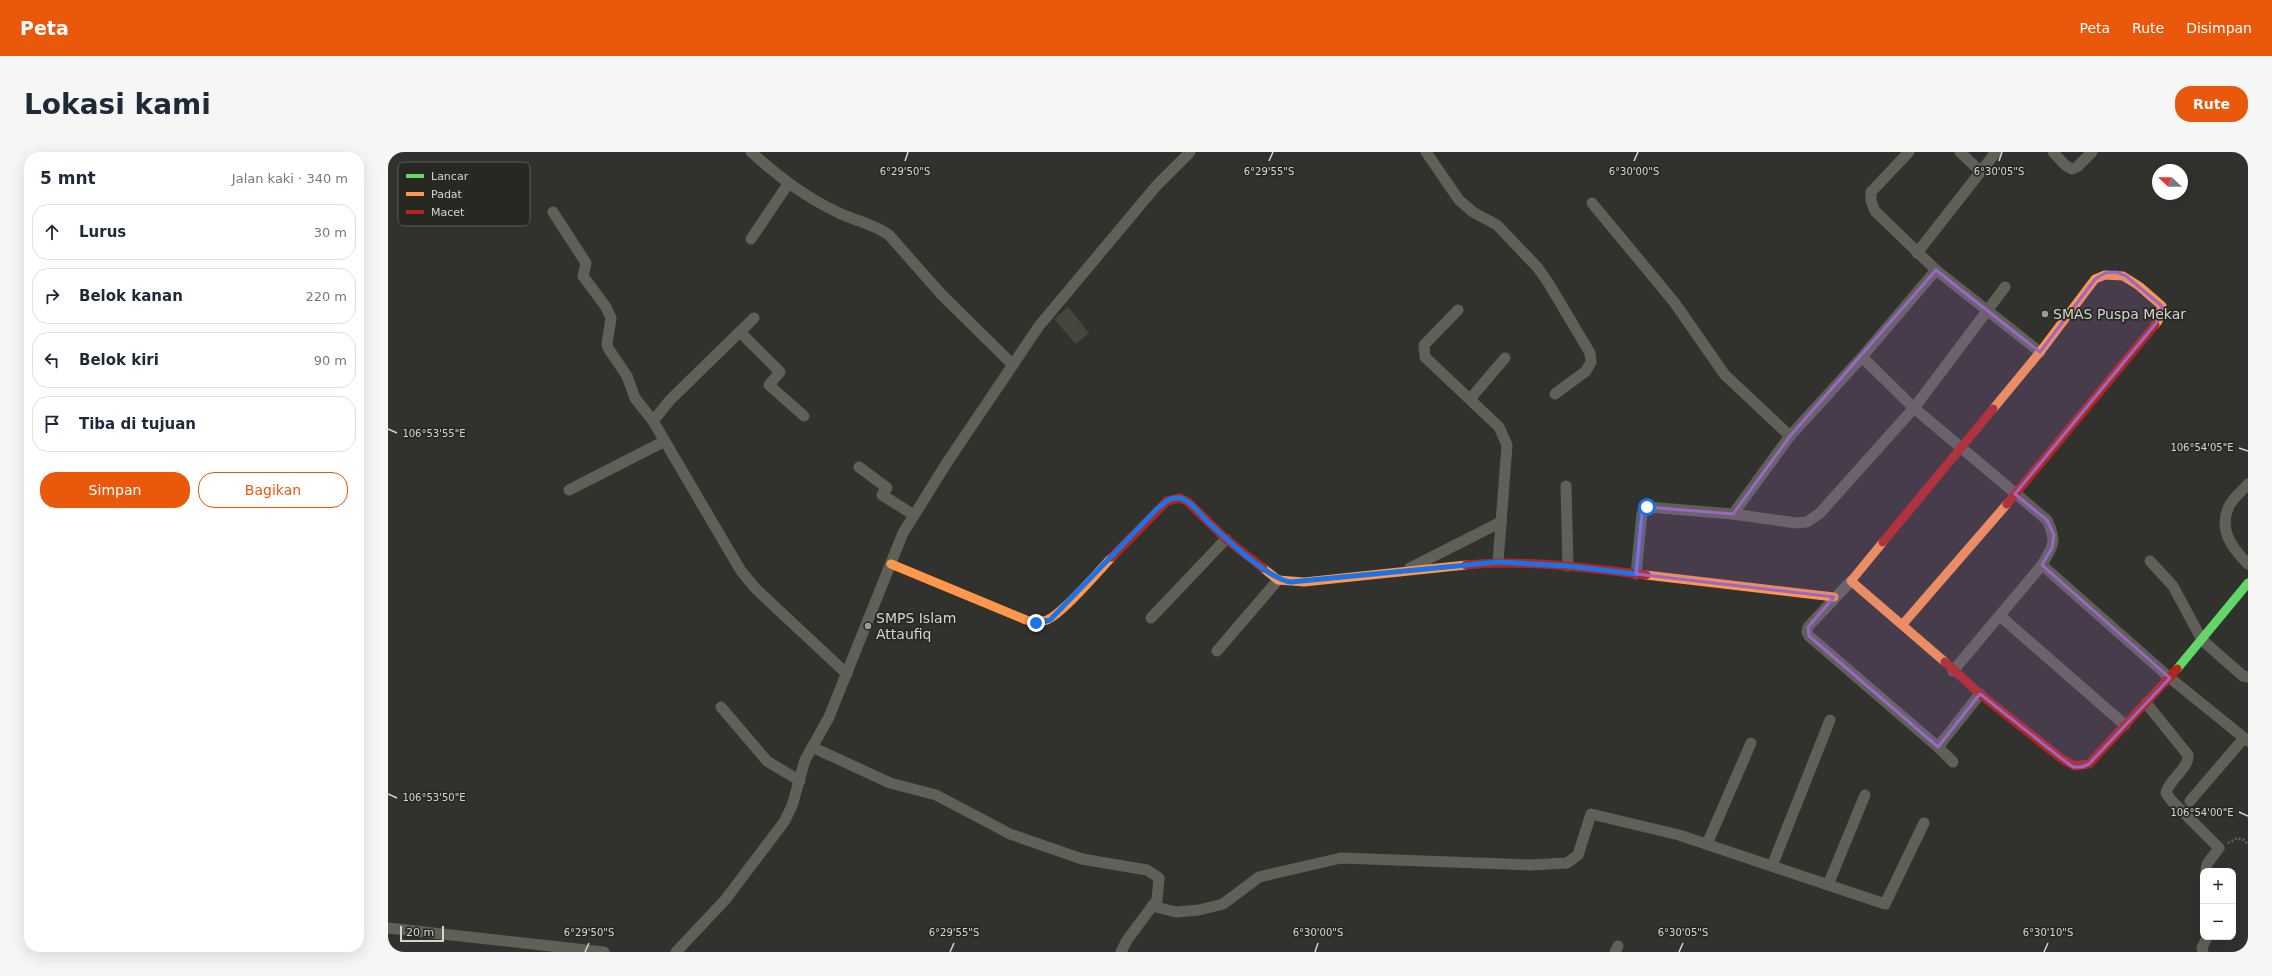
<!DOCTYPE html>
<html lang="id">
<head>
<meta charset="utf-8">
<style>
	:root { --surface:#fff; --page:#f6f6f7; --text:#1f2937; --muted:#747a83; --line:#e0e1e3; --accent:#ea580c }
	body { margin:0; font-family:"DejaVu Sans",sans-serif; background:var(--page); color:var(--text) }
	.controls { position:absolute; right:12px; bottom:12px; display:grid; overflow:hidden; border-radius:8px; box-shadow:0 4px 16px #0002 }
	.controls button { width:36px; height:36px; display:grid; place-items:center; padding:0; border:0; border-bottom:1px solid var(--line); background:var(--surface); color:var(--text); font:20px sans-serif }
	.compass { position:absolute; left:1764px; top:12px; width:36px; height:36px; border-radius:50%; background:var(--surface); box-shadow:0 4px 16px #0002; rotate:292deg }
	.scale { position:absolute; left:12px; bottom:10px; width:44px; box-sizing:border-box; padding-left:4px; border:2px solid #d4d5d1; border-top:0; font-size:11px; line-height:14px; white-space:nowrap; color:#d4d5d1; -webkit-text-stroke:3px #282823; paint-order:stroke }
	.stop { position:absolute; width:12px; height:12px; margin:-9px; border:3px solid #1a73e8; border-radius:50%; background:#fff }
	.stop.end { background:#1a73e8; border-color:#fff; box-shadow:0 1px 4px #0008 }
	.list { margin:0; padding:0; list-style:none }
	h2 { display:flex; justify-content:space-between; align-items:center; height:52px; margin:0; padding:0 16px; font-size:17px }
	h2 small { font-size:13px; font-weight:400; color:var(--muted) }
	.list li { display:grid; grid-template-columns:26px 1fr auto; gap:12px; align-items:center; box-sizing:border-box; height:56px; margin:0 8px 8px; padding:0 8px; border:1px solid var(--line); border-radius:16px }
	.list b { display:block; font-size:15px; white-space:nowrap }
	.list em { font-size:13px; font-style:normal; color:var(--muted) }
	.actions { display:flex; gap:8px; padding:12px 16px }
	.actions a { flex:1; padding:9px 0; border:1px solid var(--accent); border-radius:16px; text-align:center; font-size:14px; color:var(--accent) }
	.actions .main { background:var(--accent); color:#fff }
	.icon { flex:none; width:22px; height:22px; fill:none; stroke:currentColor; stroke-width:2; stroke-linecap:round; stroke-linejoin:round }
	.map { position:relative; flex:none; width:1860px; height:800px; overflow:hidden; border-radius:16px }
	header { display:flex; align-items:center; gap:24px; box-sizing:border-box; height:56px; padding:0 20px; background:var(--accent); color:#fff }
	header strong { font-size:19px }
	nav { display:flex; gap:22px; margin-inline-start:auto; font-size:14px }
	.intro { display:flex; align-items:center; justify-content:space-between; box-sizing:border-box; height:96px; padding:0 24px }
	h1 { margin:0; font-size:28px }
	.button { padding:10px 18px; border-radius:16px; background:var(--accent); color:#fff; font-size:14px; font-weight:700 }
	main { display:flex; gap:24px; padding:0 24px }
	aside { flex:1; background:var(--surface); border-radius:16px; box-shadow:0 4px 16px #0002 }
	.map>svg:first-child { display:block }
</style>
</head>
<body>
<header>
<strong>Peta</strong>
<nav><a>Peta</a><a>Rute</a><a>Disimpan</a></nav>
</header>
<div class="intro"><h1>Lokasi kami</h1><a class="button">Rute</a></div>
<main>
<aside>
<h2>5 mnt<small>Jalan kaki · 340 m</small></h2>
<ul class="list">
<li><svg class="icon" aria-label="ahead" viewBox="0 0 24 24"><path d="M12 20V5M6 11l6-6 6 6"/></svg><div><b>Lurus</b></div><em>30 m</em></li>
<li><svg class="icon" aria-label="right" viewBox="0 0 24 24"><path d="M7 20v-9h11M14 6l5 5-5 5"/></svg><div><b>Belok kanan</b></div><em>220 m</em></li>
<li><svg class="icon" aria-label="left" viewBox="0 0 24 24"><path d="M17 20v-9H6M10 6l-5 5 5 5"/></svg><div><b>Belok kiri</b></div><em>90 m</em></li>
<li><svg class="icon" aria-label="arrive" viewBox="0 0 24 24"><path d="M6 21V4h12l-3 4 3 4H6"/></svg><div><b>Tiba di tujuan</b></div></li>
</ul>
<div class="actions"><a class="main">Simpan</a><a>Bagikan</a></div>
</aside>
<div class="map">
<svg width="1860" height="800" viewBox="0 0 1860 800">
	<rect width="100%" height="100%" fill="#31312e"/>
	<polygon fill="#46463c" points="680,155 701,181 688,192 666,167"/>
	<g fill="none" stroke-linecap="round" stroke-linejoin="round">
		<polyline stroke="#61625d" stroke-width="2.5" stroke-dasharray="2 2" stroke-linecap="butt" points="1840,691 1849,686 1856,688 1860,693"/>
		<g stroke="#5f6158" stroke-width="11">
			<path d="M363,0C391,25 417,45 451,61C468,69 486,72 501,83L553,142L625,213"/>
			<polyline points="1038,0 1071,48 1085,60 1109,73 1150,116 1161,132 1202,201 1203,210 1198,219 1167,242"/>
			<polyline points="1521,0 1483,40 1483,49 1487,59 1548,118 1652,200"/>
			<polyline points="1572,0 1592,19"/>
			<polyline points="1665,0 1677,13 1684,17 1689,15 1704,0"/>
			<polyline points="1204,51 1286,150 1337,223 1402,284"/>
			<polyline points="165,60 198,111 195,124 218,155 223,166 219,192 220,196 239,224 247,246 265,269 353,419 368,437 459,522"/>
			<polyline points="363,87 400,32"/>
			<polyline points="1529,101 1608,0"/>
			<polyline points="1070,158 1036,193 1037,205 1111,275 1119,293 1110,410"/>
			<polyline points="352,180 392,220 381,233 416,264"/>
			<path d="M1474,205L1526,256L1659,368C1669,390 1666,392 1654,413L1565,519"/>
			<polyline points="1082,247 1117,206"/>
			<polyline points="265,269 282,248 366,166"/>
			<polyline points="471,315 499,336 494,343 526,363"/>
			<path d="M1860,332C1854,339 1845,346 1841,354C1830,378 1844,396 1860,412"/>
			<polyline points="1178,334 1180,414"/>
			<polyline points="181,338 277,289"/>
			<polyline points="1345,362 1402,284 1474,205 1548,118"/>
			<polyline points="1762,409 1785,434 1814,488 1855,524 1860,525"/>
			<polyline points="1654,413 1782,526 1860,589"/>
			<polyline points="1022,416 1113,370"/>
			<polyline points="1248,422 1254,361 1259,355 1345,362 1408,371 1419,370 1432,361 1526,256 1617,135"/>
			<polyline points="1463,429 1420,475 1419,480 1421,484 1550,595 1565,610"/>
			<polyline points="1612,464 1737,573"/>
			<polyline points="763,466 838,387"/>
			<polyline points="829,499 890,428"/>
			<path d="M1758,551L1800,603C1801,617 1781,627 1778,641L1783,648L1831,696L1819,712L1818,719"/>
			<polyline points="333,555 379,609 412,629"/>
			<polyline points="424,595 502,631 548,643 622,682 694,707 759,718 771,726 769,748 739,788 733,800"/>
			<polyline points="1550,595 1592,542"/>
			<polyline points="1802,649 1856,586"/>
			<polyline points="1319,692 1363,591"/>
			<polyline points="1384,714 1442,568"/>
			<polyline points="1440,733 1477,643"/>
			<polyline points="764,754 788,760 811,758 835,752 871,725 953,706 1142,713 1179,711 1190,703 1203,662 1291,683 1497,752 1536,671"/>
			<polyline points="0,776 216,800"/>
			<polyline points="288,800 337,748 396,670 404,654 417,608 441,565 515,381 560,309 651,174 769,33 802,0"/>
			<polyline points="1227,800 1230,794"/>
			<polyline points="1815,800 1814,796 1819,785"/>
		</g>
		<polyline stroke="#63d668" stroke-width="9" points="1789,517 1860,431"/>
		<g stroke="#ff974d" stroke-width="9">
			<polyline points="1605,257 1652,200 1707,127 1717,123 1735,124 1751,134 1774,154 1770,169 1767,173"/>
			<polyline points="1495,390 1463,429 1557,510"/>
			<path d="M503,412L638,468C645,470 652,471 659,468C674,462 711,419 724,405"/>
			<polyline points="875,416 890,428 916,430 1078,413"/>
			<polyline points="1258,423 1446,445"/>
			<polyline points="1515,472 1619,352"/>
		</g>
		<g stroke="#b3261e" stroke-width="9">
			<polyline points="1619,352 1767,173"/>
			<polyline points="1495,390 1605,257"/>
			<polyline points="724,405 779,349 792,346 800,350 838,387 875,416"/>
			<path d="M1078,413C1138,407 1198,416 1258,423"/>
			<polyline points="1557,510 1592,542 1674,607 1687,614 1701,612 1789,517"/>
		</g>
	</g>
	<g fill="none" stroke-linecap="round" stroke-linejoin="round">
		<path stroke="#1a73e8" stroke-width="5" d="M648,471L662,468L768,358C775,352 782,344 792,346C803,349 812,362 820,370C837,386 881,428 903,430L1110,410L1180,414L1248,422L1254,361L1259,355"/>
	</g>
	<path fill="#9a67c5" fill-opacity="0.2" stroke="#9a67c5" stroke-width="3" stroke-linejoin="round" d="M1548,118L1652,200L1707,127L1717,121L1728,120L1738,124L1774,154L1770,169L1627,342L1659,368L1666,383L1664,396L1654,413L1782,526L1701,612L1694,615H1685L1674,607L1592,542L1550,595L1421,484L1420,475L1446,445L1248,422L1254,361L1259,355L1345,362L1402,284Z"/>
	<path fill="none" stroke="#d4d5d1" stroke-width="1.5" d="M517,9L520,0M881,9L885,0M1246,9L1250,0M1611,9L1614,0M0,277L9,281M1851,296L1860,299M0,642L9,646M1851,660L1860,664M197,800L201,791M562,800L566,791M927,800L930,791M1291,800L1295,791M1656,800L1660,791"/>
	<g fill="#9b9c98" stroke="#282823" stroke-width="1.5">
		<circle cx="1657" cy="162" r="4"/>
		<circle cx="480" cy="474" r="4"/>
	</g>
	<g text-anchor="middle" stroke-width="3.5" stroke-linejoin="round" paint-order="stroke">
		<g font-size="14" fill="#d4d5d1" stroke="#282823" text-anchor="start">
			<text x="1665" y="167">SMAS Puspa Mekar</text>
			<text x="488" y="471">SMPS Islam<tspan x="488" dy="16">Attaufiq</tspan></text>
		</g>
	</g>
	<rect x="10" y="10" width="132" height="64" rx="6" fill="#282823" stroke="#5c5c57" stroke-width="1"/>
	<rect x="18" y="22" width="18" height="4" fill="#63d668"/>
	<rect x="18" y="40" width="18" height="4" fill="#ff974d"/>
	<rect x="18" y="58" width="18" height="4" fill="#b3261e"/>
	<g font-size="11" fill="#d4d5d1">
		<text x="43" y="28">Lancar</text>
		<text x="43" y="46">Padat</text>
		<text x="43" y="64">Macet</text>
	</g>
	<g font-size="10" text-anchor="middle" fill="#d4d5d1" stroke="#282823" stroke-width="3.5" stroke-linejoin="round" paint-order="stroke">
		<text x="517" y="23">6°29'50"S</text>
		<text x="881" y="23">6°29'55"S</text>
		<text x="1246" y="23">6°30'00"S</text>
		<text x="1611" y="23">6°30'05"S</text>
		<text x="46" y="285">106°53'55"E</text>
		<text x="1814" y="299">106°54'05"E</text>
		<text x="46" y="649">106°53'50"E</text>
		<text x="1814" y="664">106°54'00"E</text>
		<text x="201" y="784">6°29'50"S</text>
		<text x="566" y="784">6°29'55"S</text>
		<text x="930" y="784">6°30'00"S</text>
		<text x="1295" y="784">6°30'05"S</text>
		<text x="1660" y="784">6°30'10"S</text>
	</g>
</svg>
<div class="controls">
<button>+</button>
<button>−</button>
</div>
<svg class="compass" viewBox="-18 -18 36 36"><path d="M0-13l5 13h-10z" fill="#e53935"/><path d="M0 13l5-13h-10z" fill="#747a83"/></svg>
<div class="scale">20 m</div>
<div class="stop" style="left:1259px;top:355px"></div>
<div class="stop end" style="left:648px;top:471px"></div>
</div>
</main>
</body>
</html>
